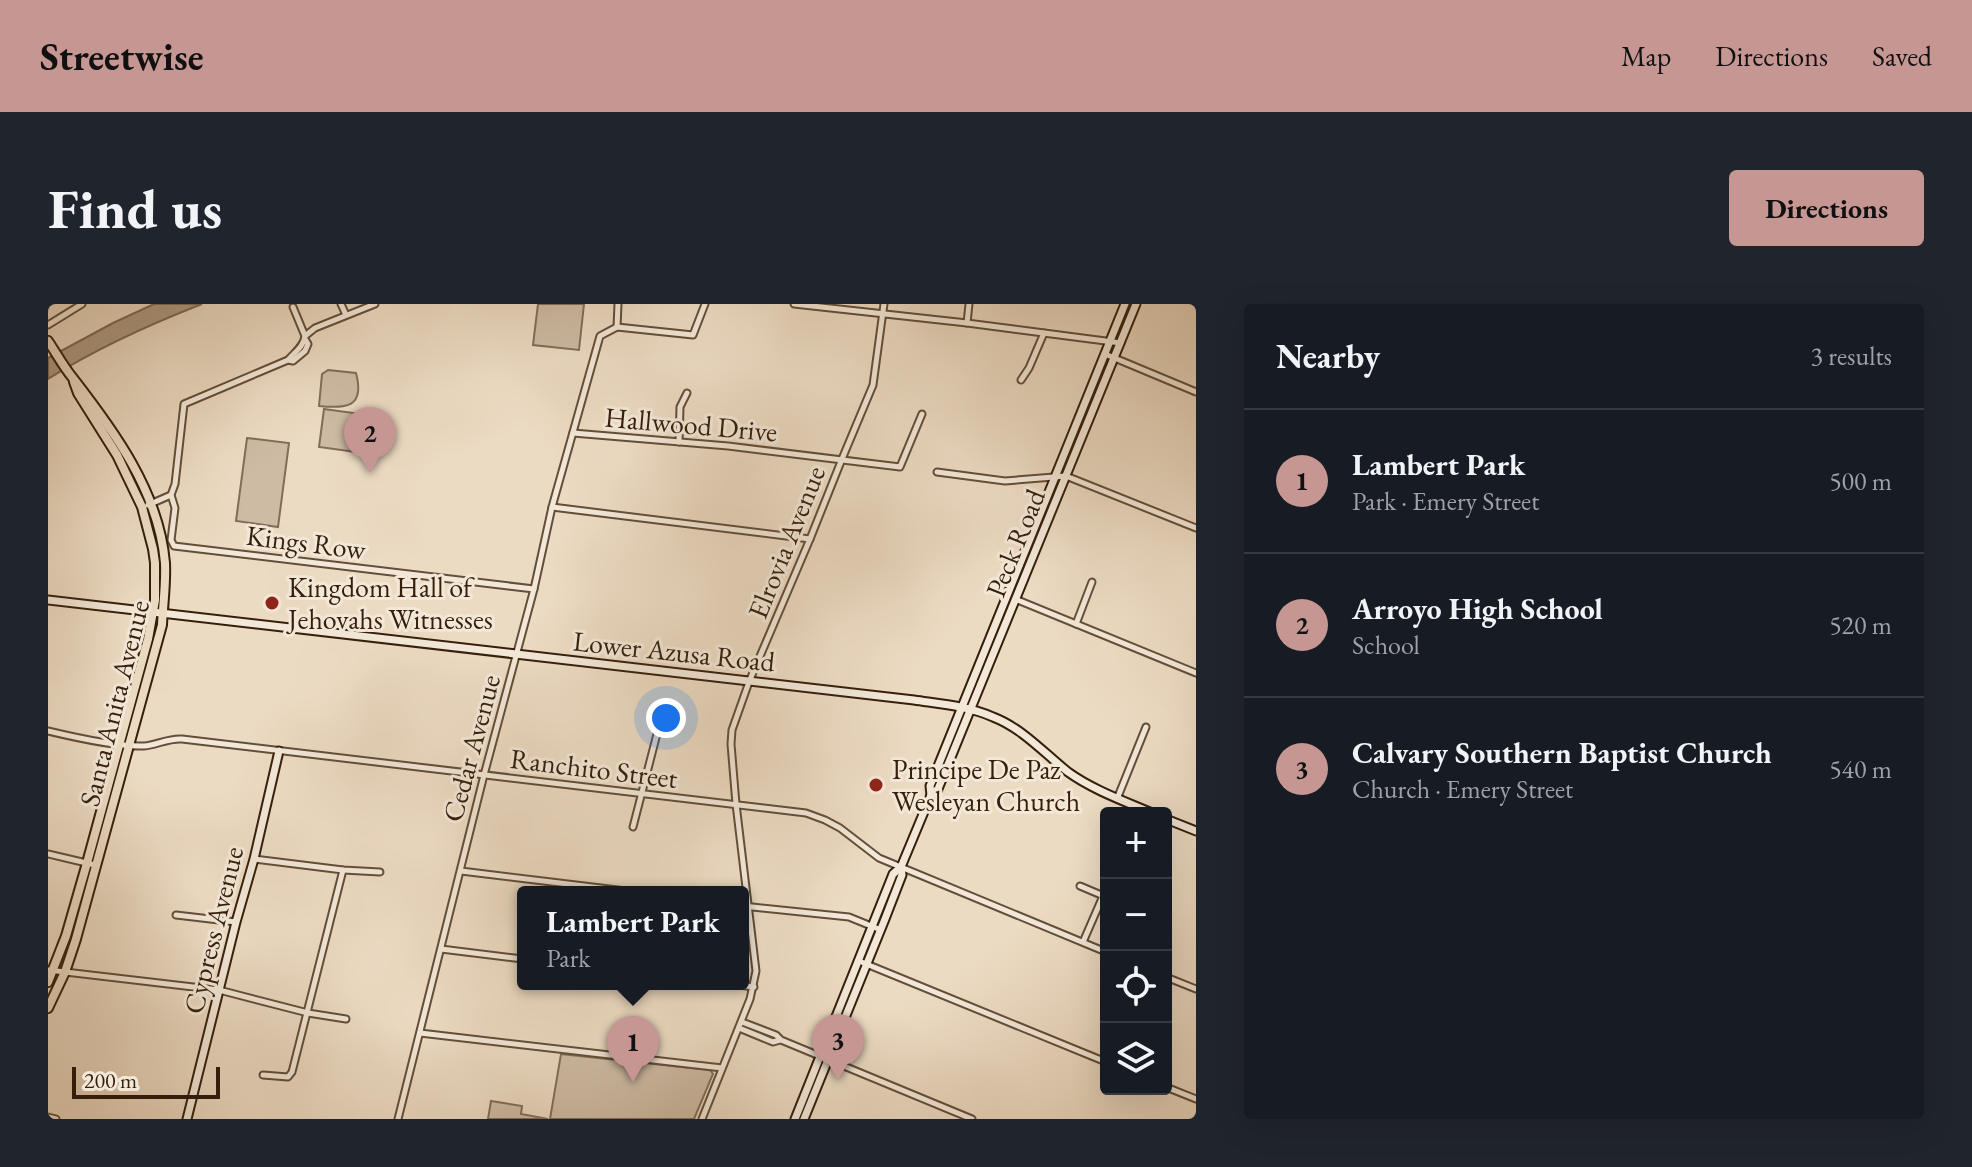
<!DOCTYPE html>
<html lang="en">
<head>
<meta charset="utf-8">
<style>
	:root { --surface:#171b24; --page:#20242c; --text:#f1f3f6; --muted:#9ea1a6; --line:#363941; --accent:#c59692 }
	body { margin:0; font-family:"EB Garamond",serif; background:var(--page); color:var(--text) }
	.controls { position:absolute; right:24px; bottom:24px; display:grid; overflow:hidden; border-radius:8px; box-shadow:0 8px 32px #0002 }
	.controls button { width:72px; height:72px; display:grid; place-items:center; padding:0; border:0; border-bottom:2px solid var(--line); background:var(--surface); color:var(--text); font:40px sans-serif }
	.scale { position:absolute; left:24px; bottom:20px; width:148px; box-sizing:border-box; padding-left:8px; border:4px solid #351f0b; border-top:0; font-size:22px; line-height:28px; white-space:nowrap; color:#351f0b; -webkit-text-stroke:6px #f3e8d8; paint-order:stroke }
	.you { position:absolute; left:618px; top:414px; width:28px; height:28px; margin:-20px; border:6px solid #fff; border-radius:50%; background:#1a73e8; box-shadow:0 0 0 12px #1a73e833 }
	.badge { display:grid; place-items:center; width:52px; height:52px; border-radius:50%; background:var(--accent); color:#111; font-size:26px; font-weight:700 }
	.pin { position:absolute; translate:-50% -66px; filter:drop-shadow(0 2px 4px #0008) }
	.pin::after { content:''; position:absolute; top:42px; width:28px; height:24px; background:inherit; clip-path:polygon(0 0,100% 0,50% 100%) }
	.popup { position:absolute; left:469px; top:582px; width:232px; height:104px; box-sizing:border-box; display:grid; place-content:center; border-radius:8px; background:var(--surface); filter:drop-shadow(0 2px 6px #0005); font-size:26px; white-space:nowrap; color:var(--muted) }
	.popup b { font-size:30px; color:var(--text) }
	.popup::after { content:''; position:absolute; left:50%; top:100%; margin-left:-16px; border:16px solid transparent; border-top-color:var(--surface) }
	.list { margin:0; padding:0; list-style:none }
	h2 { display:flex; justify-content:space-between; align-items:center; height:104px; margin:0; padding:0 32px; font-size:34px }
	h2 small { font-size:26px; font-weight:400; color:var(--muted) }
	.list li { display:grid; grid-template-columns:52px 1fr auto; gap:24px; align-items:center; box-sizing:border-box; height:144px; padding:0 32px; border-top:2px solid var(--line) }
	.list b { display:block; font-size:30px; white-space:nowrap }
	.list p { margin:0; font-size:26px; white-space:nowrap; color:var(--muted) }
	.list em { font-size:26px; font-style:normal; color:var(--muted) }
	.icon { flex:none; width:44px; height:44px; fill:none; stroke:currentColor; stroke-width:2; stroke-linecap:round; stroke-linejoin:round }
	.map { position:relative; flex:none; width:1148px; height:815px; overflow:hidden; border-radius:8px }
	header { display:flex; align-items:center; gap:48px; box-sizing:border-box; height:112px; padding:0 40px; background:var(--accent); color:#111 }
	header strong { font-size:38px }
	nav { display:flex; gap:44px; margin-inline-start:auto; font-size:28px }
	.intro { display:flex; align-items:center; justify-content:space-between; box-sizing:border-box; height:192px; padding:0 48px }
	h1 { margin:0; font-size:56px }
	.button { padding:20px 36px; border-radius:8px; background:var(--accent); color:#111; font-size:28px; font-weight:700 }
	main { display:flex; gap:48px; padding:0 48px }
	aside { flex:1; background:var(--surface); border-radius:8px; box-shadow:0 8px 32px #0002 }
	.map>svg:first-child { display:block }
</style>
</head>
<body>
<header>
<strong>Streetwise</strong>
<nav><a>Map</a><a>Directions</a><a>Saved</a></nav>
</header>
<div class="intro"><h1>Find us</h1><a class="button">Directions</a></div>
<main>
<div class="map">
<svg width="1148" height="815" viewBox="0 0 1148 815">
	<rect width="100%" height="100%" fill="#ecdbc3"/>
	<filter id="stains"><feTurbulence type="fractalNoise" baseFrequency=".0025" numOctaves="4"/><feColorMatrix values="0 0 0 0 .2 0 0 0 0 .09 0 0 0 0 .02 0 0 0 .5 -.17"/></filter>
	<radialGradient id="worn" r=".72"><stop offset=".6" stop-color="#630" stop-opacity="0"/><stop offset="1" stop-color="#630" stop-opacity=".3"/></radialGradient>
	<g fill="#cdbba4" stroke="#816d58" stroke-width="2">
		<polygon points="490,0 536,0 531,46 485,41"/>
		<path d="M280,66L308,69C317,103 299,105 271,102L274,70Z"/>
		<polygon points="276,105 335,113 330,151 271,143"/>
		<polygon points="199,134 241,139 230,223 188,217"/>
		<polygon points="513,750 662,766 665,770 646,815 502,815"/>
		<polygon points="443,797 474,802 473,810 500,815 440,815"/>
	</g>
	<path fill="#ae9b84" stroke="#7e6954" stroke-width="2" d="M106,0H154C100,21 49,44 0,75V54L65,19Z"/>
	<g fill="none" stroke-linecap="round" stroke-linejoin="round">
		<g stroke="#634e39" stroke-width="9">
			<g id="street">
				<polyline points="293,0 298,11"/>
				<polyline points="746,0 919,19 1073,39"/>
				<polyline points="245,3 257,32"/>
				<polyline points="919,19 921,0"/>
				<polyline points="0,21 34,0"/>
				<polyline points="569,23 645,31 657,0"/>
				<polyline points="569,23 570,0"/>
				<polyline points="1057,50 1148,88"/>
				<path d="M241,55C247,48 256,42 257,32L267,24L327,0"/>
				<polyline points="973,76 981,64 996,29"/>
				<polyline points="525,129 680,142 852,163 874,110"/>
				<polyline points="631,138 632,103 639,89"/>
				<polyline points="889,168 957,177 1018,172 1148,224"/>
				<polyline points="123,191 127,204 123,236 126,242 486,285"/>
				<polyline points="100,201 123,191 127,180 136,100 240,56 245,57 257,47 260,40 257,35"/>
				<polyline points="504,203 762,235"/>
				<polyline points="967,295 1148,369"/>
				<polyline points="1028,320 1044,278"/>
				<path d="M0,427C25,433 71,443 96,442C109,441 120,434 134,435L758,509L777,516L792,524L831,554L1058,648"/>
				<polyline points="1069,495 1098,423"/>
				<polyline points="585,523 610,426"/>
				<polyline points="0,550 47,561"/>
				<polyline points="206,555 295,566 332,568"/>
				<polyline points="413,567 586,588"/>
				<polyline points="1032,582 1058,593"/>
				<polyline points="695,602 801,613 833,626"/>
				<polyline points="128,611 188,618"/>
				<polyline points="1035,638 1055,592"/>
				<polyline points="393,645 475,655"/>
				<polyline points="811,657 1058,758"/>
				<polyline points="0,666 171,686 260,709 298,715"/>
				<polyline points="1118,673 1148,685"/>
				<polyline points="683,680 706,683"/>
				<polyline points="694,718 728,731 733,736 924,815"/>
				<polyline points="691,724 725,738 732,736"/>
				<polyline points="372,729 674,764"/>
				<polyline points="215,771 240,773 244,768 295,566"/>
				<polyline points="1118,783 1148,795"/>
				<polyline points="0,813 8,815"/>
				<polyline points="350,815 436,471 486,285 504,203 552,32 569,23"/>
				<polyline points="654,815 702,695 708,667 688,500 683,440 684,426 701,378 762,235 794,155 825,81 836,0"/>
			</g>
		</g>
		<g stroke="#351f0b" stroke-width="11">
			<g id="secondary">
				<path d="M0,296L866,396C893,400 920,402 945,413C974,424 996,449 1020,468C1045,486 1076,497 1104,509"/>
				<polyline points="883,491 882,482 1077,0"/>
				<polyline points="1118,515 1148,527"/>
				<polyline points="139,815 188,618 206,555 231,447"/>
				<polyline points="747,815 845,570 853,563 883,491 890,485 1088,0"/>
				<polyline points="756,815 837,615 854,571 853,563"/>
			</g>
		</g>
		<g stroke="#351f0b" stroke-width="12">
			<g id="primary">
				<path d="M0,37C8,49 15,62 24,73C66,127 111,188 117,259C118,280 115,300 114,321L28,635L17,668L0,704"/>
				<polyline points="0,678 18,632 39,559 100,335 107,296 107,259 105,245 94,203 69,151 30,89 26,78"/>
			</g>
		</g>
		<use href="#street" stroke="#f3e8d8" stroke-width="5"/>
		<use href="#secondary" stroke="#f3e8d8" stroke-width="7"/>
		<use href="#primary" stroke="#ecdbc3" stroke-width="8"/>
	</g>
	<g fill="#8f2418" stroke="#f3e8d8" stroke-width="3">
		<circle cx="224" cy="299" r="8"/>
		<circle cx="828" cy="481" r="8"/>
	</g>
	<g text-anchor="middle" stroke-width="6" stroke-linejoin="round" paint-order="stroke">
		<g font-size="28" fill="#351f0b" stroke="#f3e8d8">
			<text transform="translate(643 120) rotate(5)" y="10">Hallwood Drive</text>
			<text transform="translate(258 238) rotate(7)" y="10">Kings Row</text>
			<text transform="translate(738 238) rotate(-68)" y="10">Elrovia Avenue</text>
			<text transform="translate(967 239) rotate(-68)" y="10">Peck Road</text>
			<text transform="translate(626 347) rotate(6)" y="10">Lower Azusa Road</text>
			<text transform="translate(66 399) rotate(-76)" y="10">Santa Anita Avenue</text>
			<text transform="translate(423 444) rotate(-75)" y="10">Cedar Avenue</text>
			<text transform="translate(546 464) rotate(7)" y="10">Ranchito Street</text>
			<text transform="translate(165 626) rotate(-76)" y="10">Cypress Avenue</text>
		</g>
		<g font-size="28" fill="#351f0b" stroke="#f3e8d8" text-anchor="start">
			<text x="240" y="293">Kingdom Hall of<tspan x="240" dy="32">Jehovahs Witnesses</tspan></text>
			<text x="844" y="475">Principe De Paz<tspan x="844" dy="32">Wesleyan Church</tspan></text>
		</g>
	</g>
	<rect width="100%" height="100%" filter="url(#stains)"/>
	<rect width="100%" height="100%" fill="url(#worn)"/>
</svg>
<div class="controls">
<button>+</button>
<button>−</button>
<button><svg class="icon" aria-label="locate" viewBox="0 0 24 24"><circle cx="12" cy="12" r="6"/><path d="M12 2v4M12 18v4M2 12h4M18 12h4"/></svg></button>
<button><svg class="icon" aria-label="layers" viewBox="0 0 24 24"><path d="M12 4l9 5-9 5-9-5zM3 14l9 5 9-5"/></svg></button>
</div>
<div class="scale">200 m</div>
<div class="you"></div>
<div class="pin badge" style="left:585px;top:778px">1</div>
<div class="popup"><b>Lambert Park</b>Park</div>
<div class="pin badge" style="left:322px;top:169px">2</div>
<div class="pin badge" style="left:790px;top:776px">3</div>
</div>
<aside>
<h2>Nearby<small>3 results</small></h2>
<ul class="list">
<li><span class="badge">1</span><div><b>Lambert Park</b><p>Park · Emery Street</p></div><em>500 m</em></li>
<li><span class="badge">2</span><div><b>Arroyo High School</b><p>School</p></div><em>520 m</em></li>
<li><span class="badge">3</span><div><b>Calvary Southern Baptist Church</b><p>Church · Emery Street</p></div><em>540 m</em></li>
</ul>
</aside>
</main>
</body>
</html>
